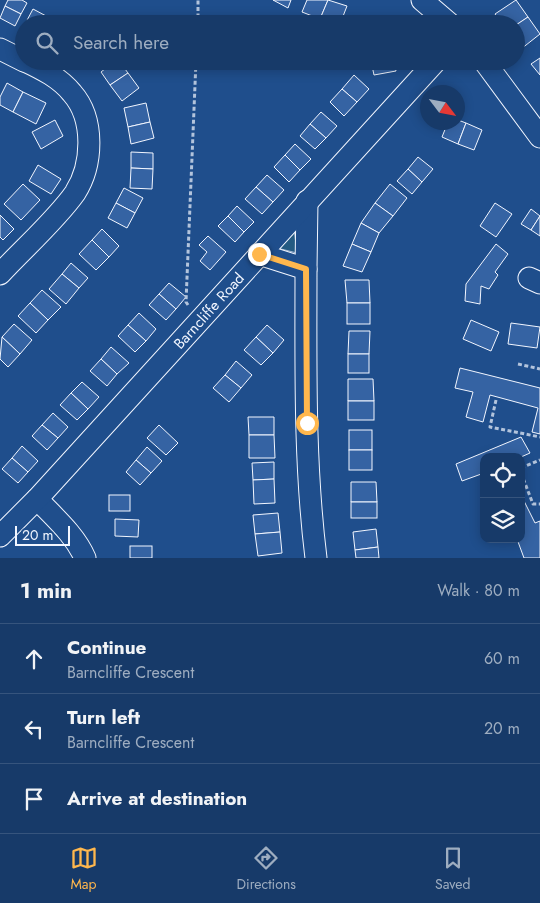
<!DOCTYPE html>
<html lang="en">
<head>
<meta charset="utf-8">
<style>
	:root { --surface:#173a69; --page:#244571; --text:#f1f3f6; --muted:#9eadc0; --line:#36547d; --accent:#ffb74d }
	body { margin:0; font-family:Jost,sans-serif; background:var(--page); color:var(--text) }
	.controls { position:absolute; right:15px; bottom:15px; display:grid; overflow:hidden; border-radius:10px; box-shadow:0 2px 12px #0003 }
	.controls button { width:45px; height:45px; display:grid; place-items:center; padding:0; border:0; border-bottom:1px solid var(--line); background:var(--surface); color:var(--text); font:25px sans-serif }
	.compass { position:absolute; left:420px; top:85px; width:45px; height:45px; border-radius:50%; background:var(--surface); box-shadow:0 2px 12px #0003; rotate:122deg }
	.scale { position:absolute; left:15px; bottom:12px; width:55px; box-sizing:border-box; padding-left:5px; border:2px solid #f2f6ff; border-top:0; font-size:14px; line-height:18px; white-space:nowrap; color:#f2f6ff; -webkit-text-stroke:4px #1f4e8c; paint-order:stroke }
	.stop { position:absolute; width:15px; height:15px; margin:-11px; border:4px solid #ffb74d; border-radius:50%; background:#fff }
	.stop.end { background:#ffb74d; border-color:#fff; box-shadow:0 1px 5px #0008 }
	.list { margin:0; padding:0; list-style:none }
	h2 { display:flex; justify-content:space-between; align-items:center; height:65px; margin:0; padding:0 20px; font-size:21px }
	h2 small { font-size:16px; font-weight:400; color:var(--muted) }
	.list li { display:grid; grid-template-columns:32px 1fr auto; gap:15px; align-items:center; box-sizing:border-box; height:70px; padding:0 20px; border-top:1px solid var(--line) }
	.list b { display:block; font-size:19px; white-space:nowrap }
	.list p { margin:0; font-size:16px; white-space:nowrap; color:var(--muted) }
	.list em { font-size:16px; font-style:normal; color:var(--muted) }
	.icon { flex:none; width:28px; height:28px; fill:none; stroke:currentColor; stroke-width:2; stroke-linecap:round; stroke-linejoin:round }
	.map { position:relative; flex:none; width:540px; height:558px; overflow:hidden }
	.search { position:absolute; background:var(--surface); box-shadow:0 2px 12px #0003; left:15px; right:15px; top:15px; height:55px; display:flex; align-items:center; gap:12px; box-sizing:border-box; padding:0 18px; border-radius:28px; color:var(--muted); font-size:19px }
	.sheet { height:275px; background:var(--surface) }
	nav { display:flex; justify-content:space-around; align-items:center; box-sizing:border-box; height:70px; border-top:1px solid var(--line); background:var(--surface); font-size:14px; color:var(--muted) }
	nav a { display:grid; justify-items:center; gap:2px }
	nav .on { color:var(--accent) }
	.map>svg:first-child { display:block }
</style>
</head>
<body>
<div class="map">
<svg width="540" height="558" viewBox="0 0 540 558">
	<rect width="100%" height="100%" fill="#1f4e8c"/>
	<polygon fill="#245a82" stroke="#a8bbd7" points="294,228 297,253 277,248"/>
	<g fill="#3563a3" stroke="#f2f6ff">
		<polygon points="8,0 22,0 27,3 21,14 5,6"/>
		<polygon points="273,0 291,0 288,8"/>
		<polygon points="307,0 328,0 320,19 302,12"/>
		<polygon points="328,0 347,6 340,24 331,24 320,19"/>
		<polygon points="516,0 528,17 516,25 502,24 495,14"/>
		<polygon points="5,6 21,14 15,26 0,18"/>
		<polygon points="33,9 48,17 44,24 25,24"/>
		<polygon points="48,17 61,24 44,24"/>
		<polygon points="528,17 540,34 521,49 516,42 516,25"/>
		<polygon points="386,19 387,24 363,24 363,23"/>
		<polygon points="540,58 540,75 531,64"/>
		<polygon points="115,61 119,61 128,73 110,85 101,72"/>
		<polygon points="371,61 394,61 396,71 374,75"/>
		<polygon points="128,73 139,88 122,101 110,85"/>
		<polygon points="354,75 369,89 357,102 342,89"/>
		<polygon points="7,83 23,92 13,112 0,105 0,97"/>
		<polygon points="342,89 357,102 344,116 330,102"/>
		<polygon points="23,92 46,103 36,124 13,112"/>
		<polygon points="146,103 150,122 128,127 124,108"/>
		<polygon points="321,112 337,126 326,138 310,124"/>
		<polygon points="55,120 63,136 41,149 32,132"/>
		<polygon points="458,120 466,123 458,144 442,137 448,122 458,122"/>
		<polygon points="150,122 154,138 131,144 128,127"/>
		<polygon points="466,123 482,130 474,150 458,144"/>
		<polygon points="310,124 326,138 315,149 300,136"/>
		<polygon points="295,144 311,159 300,170 285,155"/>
		<polygon points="131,152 153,153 153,169 131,168"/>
		<polygon points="285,155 300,170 289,182 274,167"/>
		<polygon points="418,157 433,169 422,182 408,169"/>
		<polygon points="38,165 61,179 51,194 29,181"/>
		<polygon points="131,168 153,169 152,189 130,188"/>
		<polygon points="408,169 422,182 412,194 397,181"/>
		<polygon points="267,175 284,190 273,202 256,187"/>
		<polygon points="23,184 40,200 21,220 4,204"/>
		<polygon points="390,184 407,198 393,216 375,203"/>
		<polygon points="256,187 273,202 262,214 245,199"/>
		<polygon points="124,188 143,198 135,213 116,203"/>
		<polygon points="116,203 135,213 127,228 108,218"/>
		<polygon points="375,203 393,216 379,233 361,223"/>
		<polygon points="495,203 512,214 496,237 480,226"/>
		<polygon points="237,206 254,222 244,232 228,216"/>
		<polygon points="531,209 540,216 531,230 521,224"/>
		<polygon points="0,215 14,229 3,240 0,237"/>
		<polygon points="228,216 244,232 235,242 218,226"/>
		<polygon points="540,216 540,236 531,230"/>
		<polygon points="361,223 379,233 371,252 352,244"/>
		<polygon points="102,229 119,246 109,257 92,240"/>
		<polygon points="208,236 226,252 210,270 200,261 207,252 199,245"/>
		<polygon points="92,240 109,257 96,270 79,254"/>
		<polygon points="352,244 371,252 362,272 343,266"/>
		<polygon points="496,244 508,254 495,272 498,275 489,289 481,286 480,304 465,301 466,284"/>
		<polygon points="71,263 88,278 79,288 62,274"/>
		<polygon points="62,274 79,288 66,304 49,289"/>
		<polygon points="345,280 369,280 370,303 347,303"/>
		<polygon points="169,283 186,297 176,309 159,294"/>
		<polygon points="42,290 61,307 48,320 30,303"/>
		<polygon points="159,294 176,309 166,320 149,305"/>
		<polygon points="30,303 48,320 36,333 18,316"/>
		<rect x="347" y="303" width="23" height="21"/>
		<polygon points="139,313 156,329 146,341 128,325"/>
		<polygon points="471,320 499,332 491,351 463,339"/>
		<polygon points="511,323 540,327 537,348 508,344"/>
		<polygon points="14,324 32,340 20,354 2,337"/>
		<polygon points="128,325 146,341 135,352 118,336"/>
		<polygon points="267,325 284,340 273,353 256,337"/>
		<polygon points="349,331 370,331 369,354 348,354"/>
		<polygon points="2,337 20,354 8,367 0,359"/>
		<polygon points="256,337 273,353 261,365 244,350"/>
		<polygon points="111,347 129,363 117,374 101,359"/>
		<rect x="348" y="354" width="21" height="19"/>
		<polygon points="101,359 117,374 107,386 90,371"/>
		<polygon points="236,361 252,375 241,388 225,375"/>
		<polygon points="460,368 540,388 540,434 532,432 538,408 490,395 483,422 466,417 473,392 455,388"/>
		<polygon points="225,375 241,388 229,402 213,388"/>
		<polygon points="348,379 373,379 374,401 348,401"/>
		<polygon points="82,382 99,397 88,409 71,393"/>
		<polygon points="71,393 88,409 77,420 60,405"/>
		<rect x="348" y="401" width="26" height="19"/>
		<polygon points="53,413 68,427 58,438 42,425"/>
		<polygon points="248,417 274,417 274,435 249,435"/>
		<polygon points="42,425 58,438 47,450 32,436"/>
		<polygon points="159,425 178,443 166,455 147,438"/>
		<rect x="349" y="430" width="23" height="20"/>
		<polygon points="249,435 274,435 275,458 249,458"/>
		<polygon points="521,437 530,453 521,457 484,457 484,473 462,481 456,464"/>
		<polygon points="22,446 38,461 28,472 12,458"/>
		<polygon points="147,447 162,461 151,473 136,460"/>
		<rect x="349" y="450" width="23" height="20"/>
		<polygon points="12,458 28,472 18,483 2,469"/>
		<polygon points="136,460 151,473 140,485 126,472"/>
		<polygon points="274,462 274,479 253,480 252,463"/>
		<polygon points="274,479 275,503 254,504 253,480"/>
		<polygon points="351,482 376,482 377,502 351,502"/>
		<rect x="109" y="495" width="21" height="16"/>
		<polygon points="521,495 535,523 540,521 540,558 524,558 517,539 521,539"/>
		<rect x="351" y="502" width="26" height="16"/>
		<polygon points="278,513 280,532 255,534 253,515"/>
		<polygon points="115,519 139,520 138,537 115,536"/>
		<polygon points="376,529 378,547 355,550 353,532"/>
		<polygon points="280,532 282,553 258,556 255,534"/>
		<rect x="130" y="546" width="22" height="12"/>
		<polygon points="378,547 379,558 356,558 355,550"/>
	</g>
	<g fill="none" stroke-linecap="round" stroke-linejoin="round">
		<g stroke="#f2f6ff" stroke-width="23">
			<g id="minor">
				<polyline points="422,0 450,24"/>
				<polyline points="0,49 24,61"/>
				<polyline points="484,61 540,137"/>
				<path d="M259,254L306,269C306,365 304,462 316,558"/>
				<polyline points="306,269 307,201"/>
				<path d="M0,274C23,249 56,220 75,193C93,165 95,119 72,93C60,78 42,69 25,61"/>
				<polyline points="529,278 540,283"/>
				<path d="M37,499C55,518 75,535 85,558"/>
				<polyline points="0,536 37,499 436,61"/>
			</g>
		</g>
		<g stroke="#b3c4dc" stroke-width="3" stroke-dasharray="4 2.5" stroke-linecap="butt">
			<polyline points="198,24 198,0"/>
			<polyline points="188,305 186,302 196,61"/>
			<polyline points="518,364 540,369"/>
			<polyline points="496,400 490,427 540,437"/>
			<polyline points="521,468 540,460"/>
			<polyline points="521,473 533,504 540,504"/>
		</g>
		<use href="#minor" stroke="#1f4e8c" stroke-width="21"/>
	</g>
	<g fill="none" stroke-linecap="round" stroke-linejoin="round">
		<polyline stroke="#ffb74d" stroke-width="6" points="259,254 306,269 307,423"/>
	</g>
	<g text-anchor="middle" stroke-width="4" stroke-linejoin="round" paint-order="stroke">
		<g font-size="15" fill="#f2f6ff" stroke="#1f4e8c">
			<text transform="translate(209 311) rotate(-48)" y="5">Barncliffe Road</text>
		</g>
	</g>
</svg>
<div class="controls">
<button><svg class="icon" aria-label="locate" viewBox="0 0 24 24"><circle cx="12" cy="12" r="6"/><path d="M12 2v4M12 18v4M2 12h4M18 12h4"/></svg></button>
<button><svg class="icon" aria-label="layers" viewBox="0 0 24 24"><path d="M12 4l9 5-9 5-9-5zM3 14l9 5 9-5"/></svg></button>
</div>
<svg class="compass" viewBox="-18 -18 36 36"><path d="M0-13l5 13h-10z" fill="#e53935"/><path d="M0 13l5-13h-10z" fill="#9eadc0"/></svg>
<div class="scale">20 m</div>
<div class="stop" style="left:307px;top:423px"></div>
<div class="stop end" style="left:259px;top:254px"></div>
<div class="search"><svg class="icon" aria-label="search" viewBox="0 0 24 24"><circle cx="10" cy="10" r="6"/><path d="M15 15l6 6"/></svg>Search here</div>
</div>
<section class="sheet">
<h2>1 min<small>Walk · 80 m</small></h2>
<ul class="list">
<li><svg class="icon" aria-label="ahead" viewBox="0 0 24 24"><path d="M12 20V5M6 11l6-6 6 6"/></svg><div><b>Continue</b><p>Barncliffe Crescent</p></div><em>60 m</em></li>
<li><svg class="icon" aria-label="left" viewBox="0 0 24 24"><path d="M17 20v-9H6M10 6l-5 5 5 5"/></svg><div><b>Turn left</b><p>Barncliffe Crescent</p></div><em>20 m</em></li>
<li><svg class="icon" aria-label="arrive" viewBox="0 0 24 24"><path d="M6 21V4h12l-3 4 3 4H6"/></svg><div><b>Arrive at destination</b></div></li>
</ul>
</section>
<nav>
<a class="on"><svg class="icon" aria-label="map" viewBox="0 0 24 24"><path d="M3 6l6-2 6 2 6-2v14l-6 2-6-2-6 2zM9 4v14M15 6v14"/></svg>Map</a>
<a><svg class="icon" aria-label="directions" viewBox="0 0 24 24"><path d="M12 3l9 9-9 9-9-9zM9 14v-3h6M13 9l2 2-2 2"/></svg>Directions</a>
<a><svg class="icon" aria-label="saved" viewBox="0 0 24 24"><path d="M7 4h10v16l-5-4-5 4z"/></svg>Saved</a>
</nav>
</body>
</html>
